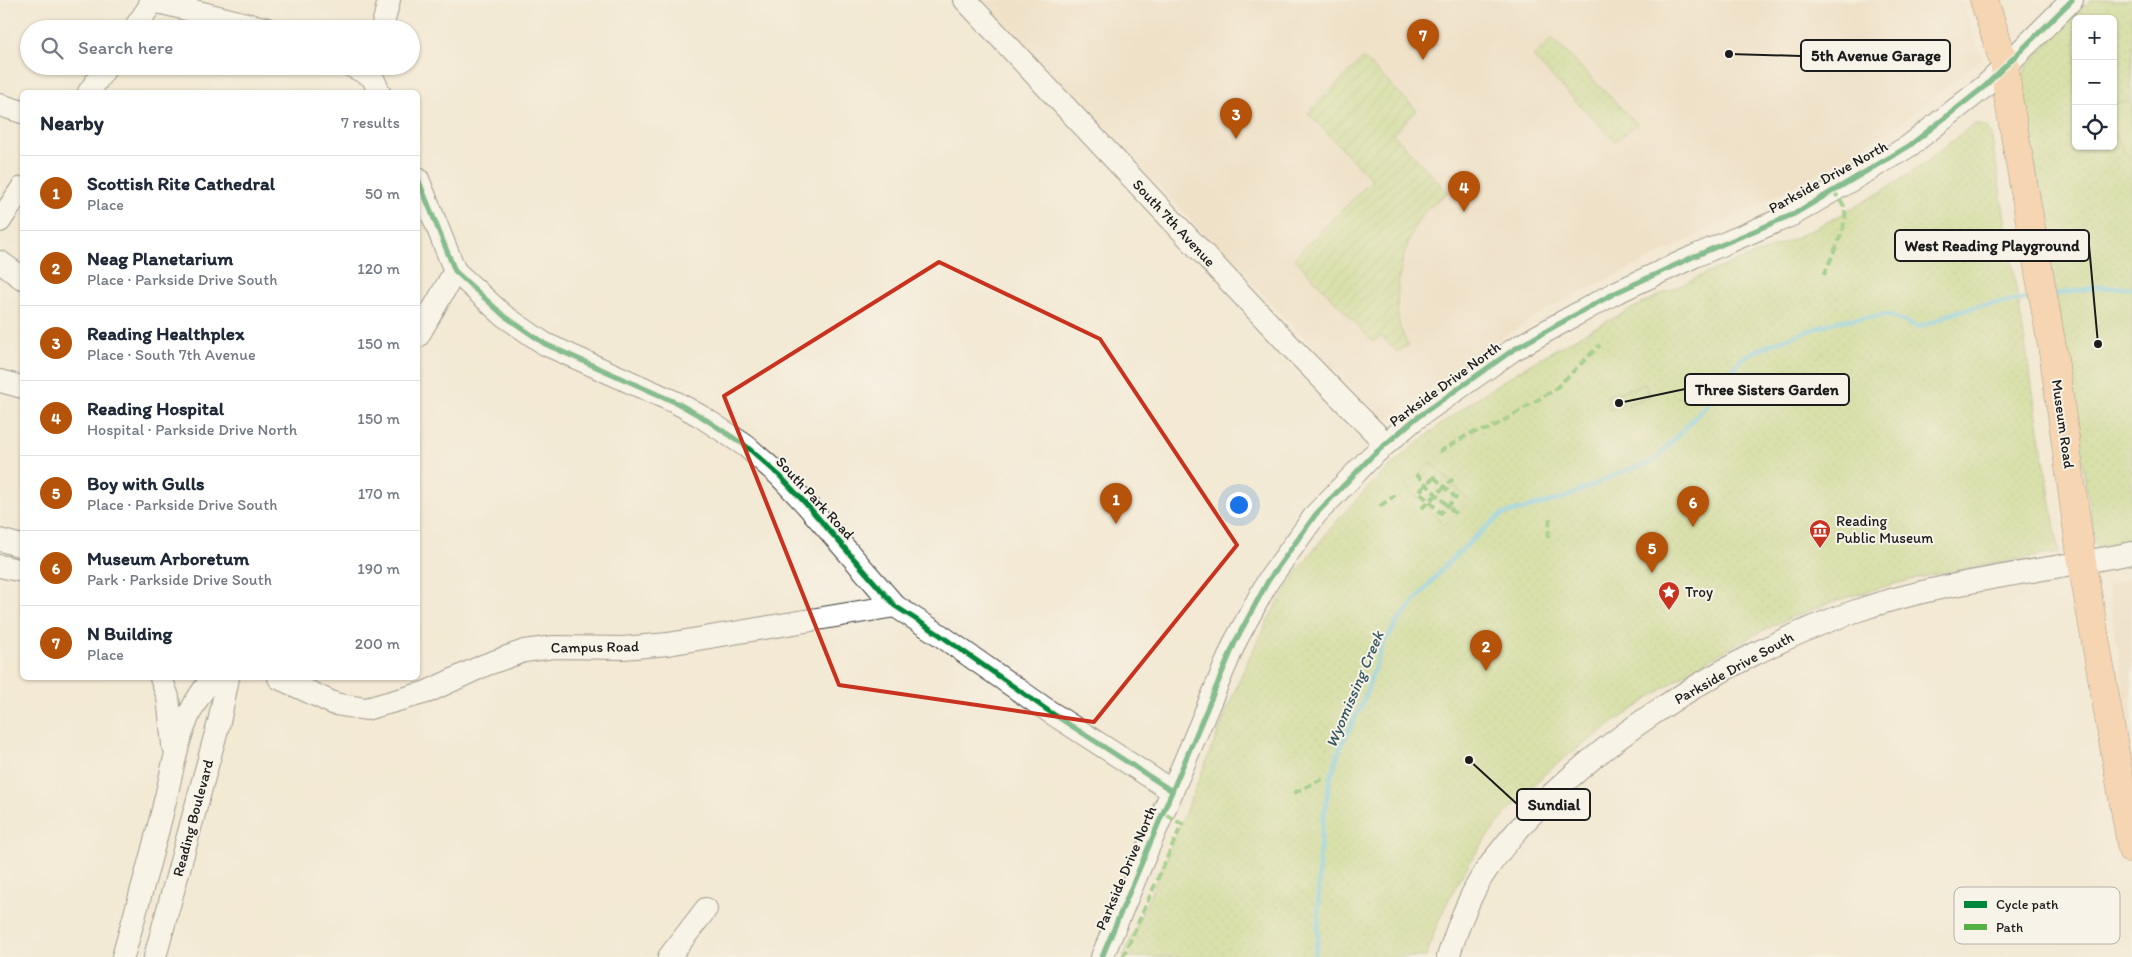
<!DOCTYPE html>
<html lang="en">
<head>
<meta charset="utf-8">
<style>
	:root { --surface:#fff; --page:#f2f2f3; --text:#1f2937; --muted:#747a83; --line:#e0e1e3; --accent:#b45309 }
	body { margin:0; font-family:Itim,sans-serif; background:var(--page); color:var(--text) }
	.controls { position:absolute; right:15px; top:15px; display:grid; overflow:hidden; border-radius:8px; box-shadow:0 1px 4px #0004 }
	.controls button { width:45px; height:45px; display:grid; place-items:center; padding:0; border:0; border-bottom:1px solid var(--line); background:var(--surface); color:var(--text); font:25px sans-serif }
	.you { position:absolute; left:1238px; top:504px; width:18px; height:18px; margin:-12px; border:4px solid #fff; border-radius:50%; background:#1a73e8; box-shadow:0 0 0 8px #1a73e833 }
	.badge { display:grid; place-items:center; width:32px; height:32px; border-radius:50%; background:var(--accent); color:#fff; font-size:16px; font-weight:700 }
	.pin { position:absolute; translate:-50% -41px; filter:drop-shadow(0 1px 2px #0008) }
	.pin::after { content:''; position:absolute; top:26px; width:18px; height:15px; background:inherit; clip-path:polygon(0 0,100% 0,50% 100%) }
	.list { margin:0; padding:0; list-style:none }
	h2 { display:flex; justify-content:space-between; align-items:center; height:65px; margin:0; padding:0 20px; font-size:21px }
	h2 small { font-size:16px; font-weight:400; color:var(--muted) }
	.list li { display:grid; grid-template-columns:32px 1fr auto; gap:15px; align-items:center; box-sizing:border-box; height:75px; padding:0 20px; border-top:1px solid var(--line) }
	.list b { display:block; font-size:19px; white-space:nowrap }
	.list p { margin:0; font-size:16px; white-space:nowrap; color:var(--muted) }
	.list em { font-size:16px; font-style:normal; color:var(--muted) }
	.icon { flex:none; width:28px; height:28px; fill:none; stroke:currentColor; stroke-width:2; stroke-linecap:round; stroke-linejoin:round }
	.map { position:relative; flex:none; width:2132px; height:957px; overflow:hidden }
	.search { position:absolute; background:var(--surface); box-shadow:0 1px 4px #0004; left:20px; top:20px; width:400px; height:55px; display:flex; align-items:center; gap:12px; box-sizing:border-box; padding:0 18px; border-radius:28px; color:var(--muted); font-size:19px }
	.panel { position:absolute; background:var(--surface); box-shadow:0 1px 4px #0004; left:20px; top:90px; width:400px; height:590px; border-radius:8px }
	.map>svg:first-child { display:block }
</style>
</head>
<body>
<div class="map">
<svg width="2132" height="957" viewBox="0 0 2132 957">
	<defs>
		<pattern id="grass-dots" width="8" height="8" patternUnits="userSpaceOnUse" patternTransform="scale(1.25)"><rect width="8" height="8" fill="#bad479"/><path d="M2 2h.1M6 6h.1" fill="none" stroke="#9fb568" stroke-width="1.8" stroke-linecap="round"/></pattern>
		<pattern id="garden-furrows" width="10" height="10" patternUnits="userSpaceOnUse" patternTransform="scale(1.25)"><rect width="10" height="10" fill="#bad479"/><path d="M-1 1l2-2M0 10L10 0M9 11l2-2" fill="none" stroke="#9fb568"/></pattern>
	</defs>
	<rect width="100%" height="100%" fill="#f7f3e8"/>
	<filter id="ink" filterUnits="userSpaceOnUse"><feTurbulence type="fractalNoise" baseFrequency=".02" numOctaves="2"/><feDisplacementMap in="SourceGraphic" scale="10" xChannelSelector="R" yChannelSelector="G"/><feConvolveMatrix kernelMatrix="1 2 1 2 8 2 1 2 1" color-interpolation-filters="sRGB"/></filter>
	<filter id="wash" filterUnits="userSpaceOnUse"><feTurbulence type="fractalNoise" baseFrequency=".0096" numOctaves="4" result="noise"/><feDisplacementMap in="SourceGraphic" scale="20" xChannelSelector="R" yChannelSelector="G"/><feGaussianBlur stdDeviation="1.12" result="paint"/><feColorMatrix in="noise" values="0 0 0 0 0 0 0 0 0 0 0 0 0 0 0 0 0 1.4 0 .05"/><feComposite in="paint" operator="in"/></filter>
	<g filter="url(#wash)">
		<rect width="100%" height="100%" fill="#f3e9d4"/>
		<g fill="#ecd7ba">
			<polygon points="981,0 1961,0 1982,59 1890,131 1833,166 1701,234 1544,311 1483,350 1385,421 1085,111"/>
			<polygon points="2132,577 2132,741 2107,585"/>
		</g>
		<g fill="url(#grass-dots)" stroke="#6b784a" fill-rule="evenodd">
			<path d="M2090,0H2132V541L2096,548L2021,79L2027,66ZM2076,19H2113V146H2076Z"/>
			<polygon points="1552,38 1637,124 1615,141 1533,57"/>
			<path d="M1975,124L1987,127L1991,133L2059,553C1978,564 1905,578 1827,604C1760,627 1700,663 1642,703C1620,718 1599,733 1577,749C1567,757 1555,764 1546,773C1491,823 1447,886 1426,957H1123C1150,894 1178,831 1204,767C1230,704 1253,638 1292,580C1389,434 1547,346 1703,275C1737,260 1774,249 1807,232C1844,214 1881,193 1915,170C1936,156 1954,137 1975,124Z"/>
		</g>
		<g fill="url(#garden-furrows)" stroke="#6b784a">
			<path d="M1363,58L1417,110L1393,134L1448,192C1440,199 1431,205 1424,213C1404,237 1391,297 1400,327C1402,333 1405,339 1408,345L1397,352L1382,336L1373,342L1294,258L1372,180L1308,113Z"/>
			<polygon points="1646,384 1650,397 1609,410 1607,396"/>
			<polygon points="1431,462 1469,501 1444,525 1405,486"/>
		</g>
		<polygon fill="#bad479" stroke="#6b784a" points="2132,102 2132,159 2125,152 2113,132 2113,103"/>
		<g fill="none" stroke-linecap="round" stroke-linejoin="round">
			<g stroke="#63c7e1" stroke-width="5">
				<polyline points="2051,295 2099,287 2132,288"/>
				<polyline points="1314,957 1318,939 1319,860 1323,820 1330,779 1340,748 1363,702 1383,644 1399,620 1445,566 1472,540 1501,515 1564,498 1624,471 1653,462 1711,400 1720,383 1744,357 1771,344 1837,321 1888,315 1918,327 1933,322 1947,315 1970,308 2036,297"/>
			</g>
		</g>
	</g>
	<g filter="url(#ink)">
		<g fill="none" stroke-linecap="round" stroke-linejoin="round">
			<g stroke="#3c3b38" stroke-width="24">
				<g id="minor">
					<polyline points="150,0 267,29"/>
					<polyline points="965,0 1293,349 1385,443"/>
					<polyline points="134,29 154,0"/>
					<polyline points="382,29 389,0"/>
					<polyline points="351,66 372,76 379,92"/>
					<polyline points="89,92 107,66"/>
					<polyline points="0,105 22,112"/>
					<polyline points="418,179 455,271 503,315 545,344 677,403 702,417 746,446 780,476 807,505 895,606 937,633 1050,712 1172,791"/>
					<polyline points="0,221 22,188"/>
					<polyline points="0,262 22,278"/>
					<polyline points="418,336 455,271"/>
					<polyline points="0,381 22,387"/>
					<polyline points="0,540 22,546"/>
					<polyline points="0,566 22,571"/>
					<polyline points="161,678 168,697 173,745"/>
					<polyline points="279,678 335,704 366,709 427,692 485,665 524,651 554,647 623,648 668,644 895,606"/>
					<path d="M123,957C137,906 152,856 164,805C176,757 179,716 213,678"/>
					<polyline points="155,957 219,722 228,678"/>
					<polyline points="669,957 706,909"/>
					<polyline points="1102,957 1236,640 1268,581 1316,514 1372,456 1415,419 1513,350 1557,325 1615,293 1695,256 1794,214 1909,146 1984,87 2072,0"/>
					<path d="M1448,957C1456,932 1470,894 1485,872C1562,759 1724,656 1853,612C1942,581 2039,572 2132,553"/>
				</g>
			</g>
			<g stroke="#3c3b38" stroke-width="29">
				<polyline id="major" points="1984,0 2005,66 2008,96 2054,358 2082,563 2132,850"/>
			</g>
			<use href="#minor" stroke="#fff" stroke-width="22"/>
			<use href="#major" stroke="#f9bc8a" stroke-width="28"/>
			<g stroke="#55b145" stroke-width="4" stroke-dasharray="8 4" stroke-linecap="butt">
				<path d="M1824,275C1830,260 1848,225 1845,211C1844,203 1838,197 1833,191"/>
				<polyline points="1439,452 1471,433 1490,429 1554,390 1600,345"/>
				<polyline points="1416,474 1458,516"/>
				<polygon points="1434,477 1456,498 1441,513 1419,492"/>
				<polyline points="1380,506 1395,495"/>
				<polyline points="1422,508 1453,479"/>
				<polyline points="1548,538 1550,516"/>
				<polyline points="1294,793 1324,778"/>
				<polyline points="1123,957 1182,824 1163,813"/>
			</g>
			<g stroke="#f7f3e8" stroke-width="8">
				<g id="cycleway">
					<polyline points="418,179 455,271 503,315 545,344 677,403 702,417 746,446 780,476 807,505 895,606 937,633 1050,712 1172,791"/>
					<polyline points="1102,957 1236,640 1268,581 1316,514 1372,456 1415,419 1513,350 1557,325 1615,293 1695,256 1794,214 1909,146 1984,87 2072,0"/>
				</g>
			</g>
			<use href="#cycleway" stroke="#00873e" stroke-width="5"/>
		</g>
	</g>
	<path d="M0 0H2132V957H0ZM939,262L1100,339L1237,545L1094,722L839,685L724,396Z" fill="#f3e9d4" fill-opacity=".55" fill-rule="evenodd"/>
	<path fill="none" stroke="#c8321e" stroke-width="4" stroke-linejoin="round" d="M939,262L1100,339L1237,545L1094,722L839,685L724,396Z"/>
	<defs>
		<g id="museum-pin" transform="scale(1.125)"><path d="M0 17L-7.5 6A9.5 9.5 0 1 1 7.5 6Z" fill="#c8321e" stroke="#f7f3e8"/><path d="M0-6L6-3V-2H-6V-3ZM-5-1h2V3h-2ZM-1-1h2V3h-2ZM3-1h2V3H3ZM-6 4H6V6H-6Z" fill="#fff"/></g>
		<g id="sight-pin" transform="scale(1.125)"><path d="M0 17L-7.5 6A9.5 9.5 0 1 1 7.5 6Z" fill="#c8321e" stroke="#f7f3e8"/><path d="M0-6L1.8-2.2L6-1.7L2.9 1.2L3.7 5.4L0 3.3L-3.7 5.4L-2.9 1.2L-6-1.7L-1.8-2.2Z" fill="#fff"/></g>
	</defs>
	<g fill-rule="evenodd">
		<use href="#museum-pin" x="1820" y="530"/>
		<use href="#sight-pin" x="1669" y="592"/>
	</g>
	<g text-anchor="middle" stroke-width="4" stroke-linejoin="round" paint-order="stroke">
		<g font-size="15" fill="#1c1c1c" stroke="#f7f3e8">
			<text transform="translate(1828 177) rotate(-29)" y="5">Parkside Drive North</text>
			<text transform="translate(1174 223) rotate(47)" y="5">South 7th Avenue</text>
			<text transform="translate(1445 384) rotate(-36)" y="5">Parkside Drive North</text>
			<text transform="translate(2063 424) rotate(82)" y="5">Museum Road</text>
			<text transform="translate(815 498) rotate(47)" y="5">South Park Road</text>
			<text transform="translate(595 647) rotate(-1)" y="5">Campus Road</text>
			<text transform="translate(1734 668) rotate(-29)" y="5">Parkside Drive South</text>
			<text transform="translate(193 818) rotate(-75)" y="5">Reading Boulevard</text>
			<text transform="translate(1126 868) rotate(-67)" y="5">Parkside Drive North</text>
		</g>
		<g font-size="15" fill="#1c1c1c" stroke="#f7f3e8" text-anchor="start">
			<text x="1836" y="526">Reading<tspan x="1836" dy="17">Public Museum</tspan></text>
			<text x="1685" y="597">Troy</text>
		</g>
		<g font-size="16" font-style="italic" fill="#355861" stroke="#f7f3e8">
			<text transform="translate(1354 689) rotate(-67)" y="6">Wyomissing Creek</text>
		</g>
	</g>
	<rect x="1954" y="887" width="166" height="57" rx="8" fill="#f7f3e8" stroke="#b5b2ab" stroke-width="1"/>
	<rect x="1964" y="901" width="23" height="7" fill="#00873e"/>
	<rect x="1964" y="924" width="23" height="6" fill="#55b145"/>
	<g font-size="14" fill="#1c1c1c">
		<text x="1996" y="909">Cycle path</text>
		<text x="1996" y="932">Path</text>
	</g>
	<path fill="none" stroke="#1c1c1c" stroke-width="2" d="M1729 54L1801 56M2098 344L2089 245M1619 403L1685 389M1469 760L1517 804"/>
	<g fill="#1c1c1c" stroke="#f7f3e8" stroke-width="2">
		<circle cx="1729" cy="54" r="5"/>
		<circle cx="2098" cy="344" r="5"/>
		<circle cx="1619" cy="403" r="5"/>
		<circle cx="1469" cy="760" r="5"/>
	</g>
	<g fill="#f7f3e8" stroke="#1c1c1c" stroke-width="2">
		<rect x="1801" y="40" width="149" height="31" rx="5"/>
		<rect x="1895" y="230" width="194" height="31" rx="5"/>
		<rect x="1685" y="374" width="164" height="31" rx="5"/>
		<rect x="1517" y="789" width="73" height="31" rx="5"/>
	</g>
	<g font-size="16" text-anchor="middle" font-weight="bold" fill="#1c1c1c">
		<text x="1876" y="61">5th Avenue Garage</text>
		<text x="1992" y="251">West Reading Playground</text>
		<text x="1767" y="395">Three Sisters Garden</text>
		<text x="1554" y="810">Sundial</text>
	</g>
</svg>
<div class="controls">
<button>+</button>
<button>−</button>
<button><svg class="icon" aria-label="locate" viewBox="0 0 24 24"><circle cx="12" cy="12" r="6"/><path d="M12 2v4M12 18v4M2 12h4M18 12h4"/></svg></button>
</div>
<div class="you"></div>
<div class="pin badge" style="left:1116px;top:524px">1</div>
<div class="pin badge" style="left:1486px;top:671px">2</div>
<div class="pin badge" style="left:1236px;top:139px">3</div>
<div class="pin badge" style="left:1464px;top:212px">4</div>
<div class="pin badge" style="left:1652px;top:573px">5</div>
<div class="pin badge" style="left:1693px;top:527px">6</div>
<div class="pin badge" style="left:1423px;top:60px">7</div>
<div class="search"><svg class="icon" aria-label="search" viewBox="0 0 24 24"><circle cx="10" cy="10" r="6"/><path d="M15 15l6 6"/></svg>Search here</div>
<section class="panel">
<h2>Nearby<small>7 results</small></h2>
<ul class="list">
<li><span class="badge">1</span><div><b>Scottish Rite Cathedral</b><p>Place</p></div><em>50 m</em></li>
<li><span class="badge">2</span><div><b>Neag Planetarium</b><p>Place · Parkside Drive South</p></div><em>120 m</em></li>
<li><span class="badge">3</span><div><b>Reading Healthplex</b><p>Place · South 7th Avenue</p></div><em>150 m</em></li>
<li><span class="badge">4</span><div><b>Reading Hospital</b><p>Hospital · Parkside Drive North</p></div><em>150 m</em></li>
<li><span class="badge">5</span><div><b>Boy with Gulls</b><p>Place · Parkside Drive South</p></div><em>170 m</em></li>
<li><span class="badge">6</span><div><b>Museum Arboretum</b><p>Park · Parkside Drive South</p></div><em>190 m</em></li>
<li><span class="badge">7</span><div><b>N Building</b><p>Place</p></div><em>200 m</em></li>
</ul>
</section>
</div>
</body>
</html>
